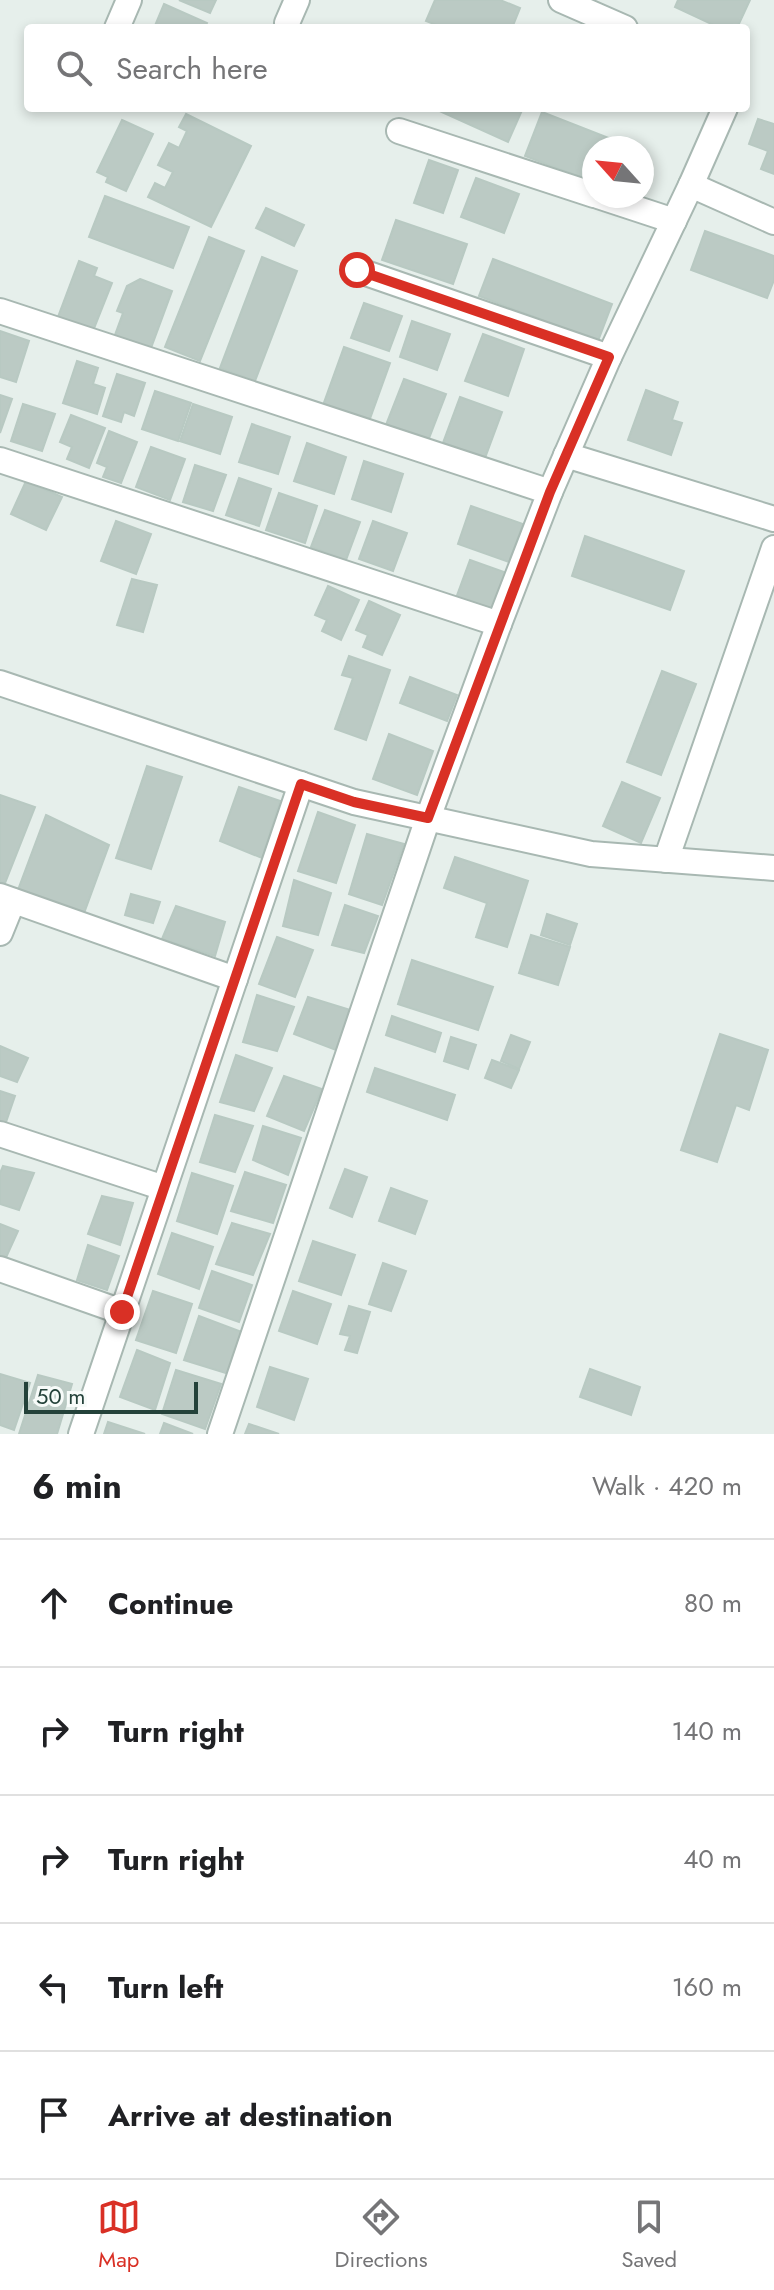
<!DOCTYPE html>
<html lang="en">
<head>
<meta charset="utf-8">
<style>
	:root { --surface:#fff; --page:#f2f2f2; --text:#202124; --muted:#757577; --line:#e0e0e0; --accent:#d93025 }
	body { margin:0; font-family:Jost,sans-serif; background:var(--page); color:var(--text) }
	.compass { position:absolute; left:582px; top:136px; width:72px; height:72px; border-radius:50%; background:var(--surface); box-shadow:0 4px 12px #0003; rotate:297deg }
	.scale { position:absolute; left:24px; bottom:20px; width:174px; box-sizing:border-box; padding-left:8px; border:4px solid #24423a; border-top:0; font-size:22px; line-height:28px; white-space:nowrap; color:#24423a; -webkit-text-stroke:6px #f7fbf9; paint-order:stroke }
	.stop { position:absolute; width:24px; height:24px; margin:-18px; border:6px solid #d93025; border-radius:50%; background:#fff }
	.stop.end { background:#d93025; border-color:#fff; box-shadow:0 2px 8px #0008 }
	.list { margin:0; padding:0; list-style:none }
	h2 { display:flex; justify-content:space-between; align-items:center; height:104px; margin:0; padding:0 32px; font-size:34px }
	h2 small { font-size:26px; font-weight:400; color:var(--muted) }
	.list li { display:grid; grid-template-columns:52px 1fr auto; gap:24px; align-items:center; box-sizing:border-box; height:128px; padding:0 32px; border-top:2px solid var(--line) }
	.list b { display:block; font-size:30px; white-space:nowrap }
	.list em { font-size:26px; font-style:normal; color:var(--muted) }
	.icon { flex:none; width:44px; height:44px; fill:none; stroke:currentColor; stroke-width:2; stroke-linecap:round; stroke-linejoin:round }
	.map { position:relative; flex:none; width:774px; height:1434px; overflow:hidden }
	.search { position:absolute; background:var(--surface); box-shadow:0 4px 12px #0003; left:24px; right:24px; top:24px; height:88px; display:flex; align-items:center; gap:20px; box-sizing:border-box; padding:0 28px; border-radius:8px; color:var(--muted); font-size:30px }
	.sheet { height:744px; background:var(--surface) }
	nav { display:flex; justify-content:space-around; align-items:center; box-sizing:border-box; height:112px; border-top:2px solid var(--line); background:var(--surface); font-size:22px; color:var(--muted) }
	nav a { display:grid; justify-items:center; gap:4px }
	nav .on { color:var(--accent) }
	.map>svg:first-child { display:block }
</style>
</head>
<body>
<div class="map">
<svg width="774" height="1434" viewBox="0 0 774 1434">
	<rect width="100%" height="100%" fill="#e6efeb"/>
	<g fill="#bbcac4" stroke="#b8c9c2" stroke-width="2">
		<polygon points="179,0 216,0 210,13"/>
		<polygon points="435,0 500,0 520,8 512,28 444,28 426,21"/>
		<polygon points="678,0 750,0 737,28 720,28 675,7"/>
		<polygon points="164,4 207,23 205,28 154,28"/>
		<polygon points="433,108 523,108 508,142"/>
		<polygon points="542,112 619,142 616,148 594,148 594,182 525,156"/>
		<polygon points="186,114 251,146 211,227 148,197 155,183 165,188 173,172 158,165 169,143 179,148 187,131 179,127"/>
		<polygon points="758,119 774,124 774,174 761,169 768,151 749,144"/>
		<polygon points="122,120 153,134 126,191 106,182 108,177 97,172"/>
		<polygon points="429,160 458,170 443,213 414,203"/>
		<polygon points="476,178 519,194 504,233 461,217"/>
		<polygon points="105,196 189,227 173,268 89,237"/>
		<polygon points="266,208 304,225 294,246 256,228"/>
		<polygon points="396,220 467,244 453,284 382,260"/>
		<polygon points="705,231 774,256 774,280 767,298 691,270"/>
		<polygon points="209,237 244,251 200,361 165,347"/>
		<polygon points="262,257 297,271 255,381 220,368"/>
		<polygon points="493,259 612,304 598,341 479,296"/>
		<polygon points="79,261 97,268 94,276 112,283 93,331 58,317"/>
		<polygon points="140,279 172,291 151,348 115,335 123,313 117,311 127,286"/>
		<polygon points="364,303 402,316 389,351 351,338"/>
		<polygon points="412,321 450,334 437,370 400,357"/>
		<polygon points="0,331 29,341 16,382 0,377"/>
		<polygon points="483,334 524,349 508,396 465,381"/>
		<polygon points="344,347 390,363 367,427 321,411"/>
		<polygon points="77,361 98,368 93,384 105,388 97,414 63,403"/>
		<polygon points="117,374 145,383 134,416 124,412 121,422 103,416"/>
		<polygon points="404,379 446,394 428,441 386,425"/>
		<polygon points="646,390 678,402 672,420 682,423 671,455 628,440"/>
		<polygon points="155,391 191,403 178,441 142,429"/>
		<polygon points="0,395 12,399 0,433"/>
		<polygon points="460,397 502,412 485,458 443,443"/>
		<polygon points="23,404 55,414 42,451 11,441"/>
		<polygon points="193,404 232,417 220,454 180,441"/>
		<polygon points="71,415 105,428 89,468 67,459 72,447 60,442"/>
		<polygon points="252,424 290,437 278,474 239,462"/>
		<polygon points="109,431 137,442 121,483 103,477 107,467 97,463"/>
		<polygon points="307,443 346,457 334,494 294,481"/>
		<polygon points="151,447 185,459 170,500 136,487"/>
		<polygon points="364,461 403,474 391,512 352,499"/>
		<polygon points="195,465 226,475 213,511 183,502"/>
		<polygon points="239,478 271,489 259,526 226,515"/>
		<polygon points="26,481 62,497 46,530 11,514"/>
		<polygon points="279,493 317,506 305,543 266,530"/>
		<polygon points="471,506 523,524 509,562 458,544"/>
		<polygon points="325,510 360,522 346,560 311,547"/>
		<polygon points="116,521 151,534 136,574 101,561"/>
		<polygon points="373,521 407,533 393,571 359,559"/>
		<polygon points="585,536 684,571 670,610 572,576"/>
		<polygon points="470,560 507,573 492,614 455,601"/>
		<polygon points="132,579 157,585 143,632 117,625"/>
		<polygon points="328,586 359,600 341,640 322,631 327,620 315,615"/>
		<polygon points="369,601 400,615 382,655 363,647 368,635 356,630"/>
		<polygon points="349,656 390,670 366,740 335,729 353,678 342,675"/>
		<polygon points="662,671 696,684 661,775 627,762"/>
		<polygon points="410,677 457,695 447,721 400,703"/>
		<polygon points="389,734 433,751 417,795 373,779"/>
		<polygon points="147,766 182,777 151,869 116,858"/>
		<polygon points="622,782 660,798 641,843 603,826"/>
		<polygon points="239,787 280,801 262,858 220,841"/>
		<polygon points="0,795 35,807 5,883 0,882"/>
		<polygon points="318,812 355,825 336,883 298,871"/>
		<polygon points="46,815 109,845 83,916 18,890"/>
		<polygon points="367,834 404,844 382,905 349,894"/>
		<polygon points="455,857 528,881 507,947 476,937 487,903 444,888"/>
		<polygon points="294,880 331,893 318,935 283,926"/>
		<polygon points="131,894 160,902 153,923 125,915"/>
		<polygon points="345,905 378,916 364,953 332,945"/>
		<polygon points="176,906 225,922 215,956 162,939"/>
		<polygon points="547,914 577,924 570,945 541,935"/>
		<polygon points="531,935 570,947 558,985 519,973"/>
		<polygon points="277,937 313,950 295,997 259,984"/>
		<polygon points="412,960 493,987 478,1030 398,1004"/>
		<polygon points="257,995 294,1007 277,1051 243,1042"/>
		<polygon points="308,997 350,1010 336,1050 294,1034"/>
		<polygon points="392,1016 441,1033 435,1052 386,1035"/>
		<polygon points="720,1034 768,1050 749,1110 736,1105 717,1162 681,1150"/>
		<polygon points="511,1035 530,1042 519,1069 501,1061"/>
		<polygon points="451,1037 476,1045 468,1069 444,1061"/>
		<polygon points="0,1046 28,1058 17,1082 0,1076"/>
		<polygon points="236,1055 272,1068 254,1111 220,1102"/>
		<polygon points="492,1060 519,1070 511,1088 485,1078"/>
		<polygon points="375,1068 455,1095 447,1120 367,1092"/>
		<polygon points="284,1076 322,1089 304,1131 267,1116"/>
		<polygon points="0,1091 15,1096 5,1125 0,1124"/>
		<polygon points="215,1115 253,1126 235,1172 200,1162"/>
		<polygon points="263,1126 301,1138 288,1175 253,1160"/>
		<polygon points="3,1166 34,1173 19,1210 0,1204 0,1173"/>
		<polygon points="345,1169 367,1177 352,1217 330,1208"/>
		<polygon points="245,1172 286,1185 273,1223 231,1211"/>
		<polygon points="192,1173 233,1186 217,1234 177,1221"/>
		<polygon points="391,1188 427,1201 415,1234 379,1221"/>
		<polygon points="102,1196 133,1203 120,1245 88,1234"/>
		<polygon points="232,1223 270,1234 253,1275 216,1264"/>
		<polygon points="0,1224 18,1231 4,1262 0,1260"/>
		<polygon points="172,1233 213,1247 199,1289 158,1274"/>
		<polygon points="313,1241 355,1255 341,1295 299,1281"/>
		<polygon points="88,1245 119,1256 107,1290 77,1280"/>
		<polygon points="383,1263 406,1271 391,1311 369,1304"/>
		<polygon points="212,1271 252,1285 239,1322 199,1308"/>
		<polygon points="153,1291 192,1304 176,1353 136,1340"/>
		<polygon points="293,1291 331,1304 317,1344 279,1331"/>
		<polygon points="349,1306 370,1312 357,1353 345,1350 350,1336 340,1334"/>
		<polygon points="199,1316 242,1332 229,1374 184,1360"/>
		<polygon points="137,1350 170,1363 155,1410 120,1397"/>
		<polygon points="270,1367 308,1379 294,1420 257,1407"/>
		<polygon points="590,1369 640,1387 631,1415 580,1397"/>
		<polygon points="176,1370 221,1384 205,1429 162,1414"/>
		<polygon points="0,1374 30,1383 14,1430 0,1425"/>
		<polygon points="38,1375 72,1384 57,1434 19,1434"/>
		<polygon points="108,1422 145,1434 104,1434"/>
		<polygon points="164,1423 193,1434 160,1434"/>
		<polygon points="249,1424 279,1434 245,1434"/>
	</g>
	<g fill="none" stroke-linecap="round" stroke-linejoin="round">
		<g stroke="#a8b8b2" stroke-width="28">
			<g id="minor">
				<polyline points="561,0 625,28"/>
				<polyline points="287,23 297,0"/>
				<polyline points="117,28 129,0"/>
				<polyline points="399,131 594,195"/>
				<polyline points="691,185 774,222"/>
				<polyline points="598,196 674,221"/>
				<polyline points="357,270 609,357"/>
				<polyline points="0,311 550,492 499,624"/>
				<polyline points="566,455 774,519"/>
				<polyline points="0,460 499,624 428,818 220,1434"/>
				<polyline points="550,492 609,357 691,185 725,108"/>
				<polyline points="0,683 354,802 591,854 774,868"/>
				<polyline points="666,860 774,548"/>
				<polyline points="0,896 235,979"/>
				<polyline points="0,933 13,901"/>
				<polyline points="0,1134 164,1188"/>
				<polyline points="0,1269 122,1312"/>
				<polyline points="81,1434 301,784"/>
			</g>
		</g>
		<use href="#minor" stroke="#fff" stroke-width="24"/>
	</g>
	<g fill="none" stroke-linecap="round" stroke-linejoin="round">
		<polyline stroke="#d93025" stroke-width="10" points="122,1312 301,784 354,802 428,818 550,492 609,357 357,270"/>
	</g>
</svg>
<svg class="compass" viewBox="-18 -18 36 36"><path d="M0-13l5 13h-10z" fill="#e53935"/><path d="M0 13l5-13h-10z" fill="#757577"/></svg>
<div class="scale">50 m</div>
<div class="stop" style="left:357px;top:270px"></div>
<div class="stop end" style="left:122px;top:1312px"></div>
<div class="search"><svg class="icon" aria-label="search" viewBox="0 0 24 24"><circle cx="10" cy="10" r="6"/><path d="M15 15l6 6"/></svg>Search here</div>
</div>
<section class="sheet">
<h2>6 min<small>Walk · 420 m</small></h2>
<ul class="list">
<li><svg class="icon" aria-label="ahead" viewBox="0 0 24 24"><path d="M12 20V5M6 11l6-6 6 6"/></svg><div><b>Continue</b></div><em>80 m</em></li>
<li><svg class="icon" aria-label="right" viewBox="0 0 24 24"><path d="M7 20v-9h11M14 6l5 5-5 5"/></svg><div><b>Turn right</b></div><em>140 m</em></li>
<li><svg class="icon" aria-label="right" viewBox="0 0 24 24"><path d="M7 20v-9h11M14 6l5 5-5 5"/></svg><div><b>Turn right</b></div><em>40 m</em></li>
<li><svg class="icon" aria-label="left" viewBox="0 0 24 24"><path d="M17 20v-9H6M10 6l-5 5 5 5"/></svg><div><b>Turn left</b></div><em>160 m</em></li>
<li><svg class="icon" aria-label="arrive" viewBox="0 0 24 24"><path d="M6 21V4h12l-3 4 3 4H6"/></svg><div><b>Arrive at destination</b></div></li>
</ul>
</section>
<nav>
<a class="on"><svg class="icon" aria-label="map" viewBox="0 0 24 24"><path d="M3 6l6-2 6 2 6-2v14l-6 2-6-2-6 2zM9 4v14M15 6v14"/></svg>Map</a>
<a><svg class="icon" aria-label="directions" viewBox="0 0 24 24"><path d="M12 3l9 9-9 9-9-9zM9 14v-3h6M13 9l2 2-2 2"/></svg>Directions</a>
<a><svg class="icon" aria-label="saved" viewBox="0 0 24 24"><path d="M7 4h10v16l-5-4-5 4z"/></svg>Saved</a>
</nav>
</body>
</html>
